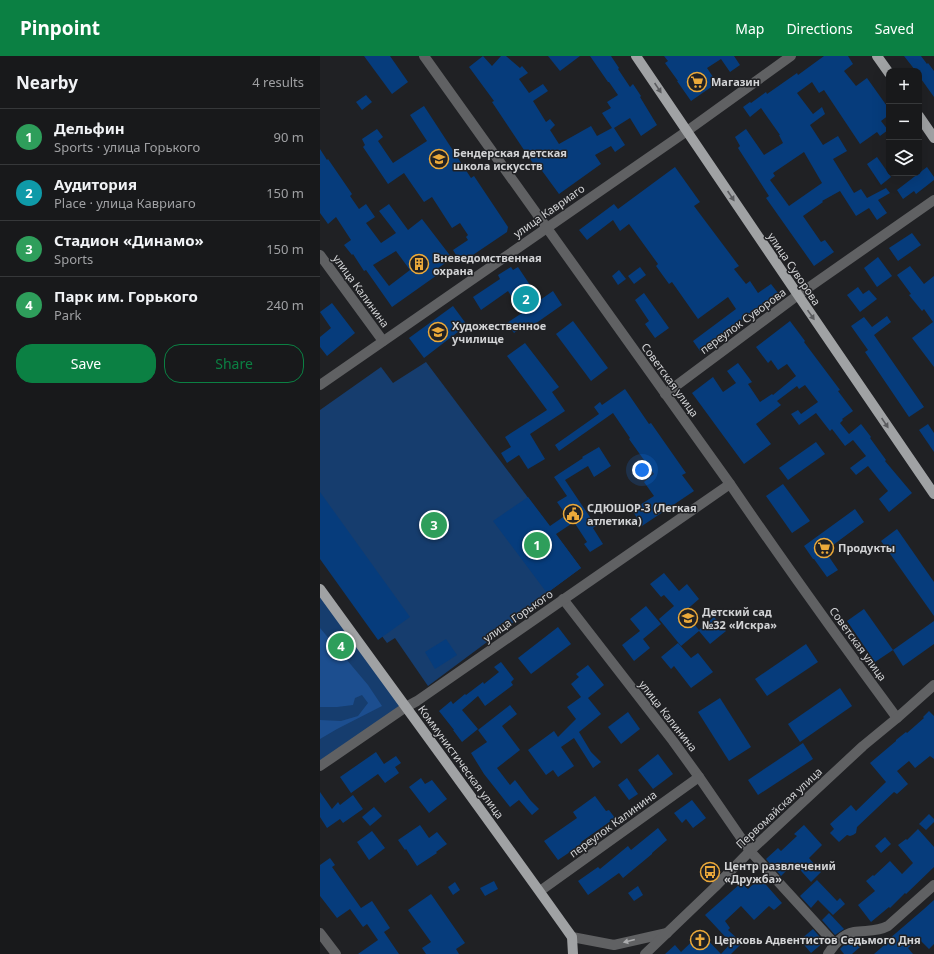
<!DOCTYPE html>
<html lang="en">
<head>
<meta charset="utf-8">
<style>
	:root { --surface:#18191b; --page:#212224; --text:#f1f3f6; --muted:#9fa0a3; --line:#36383a; --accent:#0b8043 }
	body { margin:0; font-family:"Noto Sans",sans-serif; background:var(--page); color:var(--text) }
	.controls { position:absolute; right:12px; top:12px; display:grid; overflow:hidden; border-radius:8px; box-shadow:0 4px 16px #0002 }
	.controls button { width:36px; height:36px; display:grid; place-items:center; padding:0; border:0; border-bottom:1px solid var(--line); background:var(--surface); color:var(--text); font:20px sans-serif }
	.you { position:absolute; left:322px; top:414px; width:14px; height:14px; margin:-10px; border:3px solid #fff; border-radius:50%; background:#1a73e8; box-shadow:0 0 0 6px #1a73e833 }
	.badge { display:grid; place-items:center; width:26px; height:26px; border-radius:50%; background:var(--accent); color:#fff; font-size:13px; font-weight:700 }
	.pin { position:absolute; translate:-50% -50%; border:2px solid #fff; box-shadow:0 1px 4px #0006 }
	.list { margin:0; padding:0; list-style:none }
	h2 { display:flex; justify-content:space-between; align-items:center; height:52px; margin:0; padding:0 16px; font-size:17px }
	h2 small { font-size:13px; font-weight:400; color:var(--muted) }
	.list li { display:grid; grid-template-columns:26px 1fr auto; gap:12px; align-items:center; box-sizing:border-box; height:56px; padding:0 16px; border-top:1px solid var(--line) }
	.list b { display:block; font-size:15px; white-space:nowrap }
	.list p { margin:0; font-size:13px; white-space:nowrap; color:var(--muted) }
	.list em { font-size:13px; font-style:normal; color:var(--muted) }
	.actions { display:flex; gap:8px; padding:12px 16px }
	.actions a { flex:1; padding:9px 0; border:1px solid var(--accent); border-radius:16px; text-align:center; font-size:14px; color:var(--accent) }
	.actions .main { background:var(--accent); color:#fff }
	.icon { flex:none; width:22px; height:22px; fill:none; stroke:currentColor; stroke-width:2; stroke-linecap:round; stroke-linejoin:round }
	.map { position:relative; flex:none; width:614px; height:898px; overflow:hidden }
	header { display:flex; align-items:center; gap:24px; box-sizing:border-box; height:56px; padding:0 20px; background:var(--accent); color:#fff }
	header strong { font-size:19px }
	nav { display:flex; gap:22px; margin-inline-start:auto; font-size:14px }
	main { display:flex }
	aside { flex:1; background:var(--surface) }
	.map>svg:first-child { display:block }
</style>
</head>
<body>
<header>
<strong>Pinpoint</strong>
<nav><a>Map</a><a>Directions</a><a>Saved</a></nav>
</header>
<main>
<aside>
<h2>Nearby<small>4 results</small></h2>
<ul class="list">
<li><span class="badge" style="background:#2e9e5b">1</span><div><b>Дельфин</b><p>Sports · улица Горького</p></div><em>90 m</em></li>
<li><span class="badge" style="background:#0f9aa8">2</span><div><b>Аудитория</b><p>Place · улица Кавриаго</p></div><em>150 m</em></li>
<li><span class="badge" style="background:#2e9e5b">3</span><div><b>Стадион «Динамо»</b><p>Sports</p></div><em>150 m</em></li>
<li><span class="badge" style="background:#2e9e5b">4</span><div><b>Парк им. Горького</b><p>Park</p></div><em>240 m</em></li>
</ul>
<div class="actions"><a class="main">Save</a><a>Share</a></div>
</aside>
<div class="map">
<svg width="614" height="898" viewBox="0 0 614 898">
	<rect width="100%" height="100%" fill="#202124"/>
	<g fill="#163d6e">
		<polygon points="106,306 261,512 227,537 217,549 108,630 75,582 67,587 0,497 0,354 61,311 73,327"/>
		<polygon points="0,533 86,651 0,705"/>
	</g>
	<polygon fill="#1c4e8f" points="0,572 48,629 62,650 17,673 0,683 0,664 21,665 38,660 48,647 42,639 35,642 33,649 17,651 0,651"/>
	<g fill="#063c7c" fill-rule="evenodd">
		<polygon points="44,0 70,0 88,26 72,38"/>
		<polygon points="163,0 172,10 181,0 186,0 200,12 202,10 208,17 199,23 209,37 223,28 228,35 213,45 226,66 230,63 235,69 230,74 239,88 271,70 277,80 292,72 282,57 291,52 287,46 298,39 289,26 288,26 270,0 291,0 299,12 298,13 310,31 313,28 321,40 320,41 337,69 321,80 310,62 294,72 305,89 295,96 291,90 275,99 281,108 239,138 220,112 218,114 210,103 172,46 174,45 149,11"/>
		<polygon points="228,0 260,0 240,15"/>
		<polygon points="344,0 414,0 420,9 410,16 401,3 387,12 397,27 371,45 357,25 358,25 345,7 348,5"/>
		<path d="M504,0H528L533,8L524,15L536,30L547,22L569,53V59L561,65L568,74L560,80L557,76L540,88L504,34L499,37L492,26L477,37L493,58L502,51L505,58L490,69L503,89L518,80L527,95L513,103L534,137L541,133L547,142L566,132L570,137L558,144L567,157L557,164L549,152L536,160L520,135L502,145L503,146L483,160L501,186L505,184L514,196L494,210L446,142L449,140L418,92L420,90L415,81L426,73L444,99L463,87L459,79H460L441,52L430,61L423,51L430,46L431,47L446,36L447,38L477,17L478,19ZM484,96L502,127L469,150L450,124L455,120L453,117Z"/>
		<polygon points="584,0 601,0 607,8 608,7 614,15 614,41 599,20 599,15 595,14"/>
		<polygon points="46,39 52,46 42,54 36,46"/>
		<polygon points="104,50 151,122 154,120 188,171 187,176 141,207 133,194 148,184 146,181 148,179 140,167 132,172 112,141 104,146 84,117 68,128 43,91 45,89 42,83 57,73 63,81 58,85 73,107 107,85 90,59"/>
		<path d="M0,93L7,104L8,103L32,138L30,140L39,153L46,148L55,161L46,167L61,187L76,177L59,155L69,148L88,174L102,163L132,202L117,213L120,217L72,251L46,214L44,215L33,198L32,199L24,189L31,184L16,161L8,168L0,157ZM76,195L90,214L69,230L53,209Z"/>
		<polygon points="557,101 571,121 561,129 547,108"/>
		<polygon points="355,111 380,146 374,150 419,210 414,213 426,228 430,225 438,237 451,228 458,237 380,295 373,285 416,253 408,241 378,263 352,226 349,228 336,210 338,208 309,168 300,175 293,164 267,184 259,174 294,148 298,153"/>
		<polygon points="607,111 614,121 614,124 596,138 594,135 583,143 577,134"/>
		<polygon points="592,177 601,189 578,205 569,192"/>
		<polygon points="558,201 572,220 557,231 544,212"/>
		<polygon points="590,210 604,228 614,220 614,311 592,282 613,266 604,253 602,255 589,239 591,238 577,219"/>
		<polygon points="191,211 193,214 198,211 220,244 233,235 242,249 212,270 209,266 194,277 187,267 202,257 188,235 161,254 153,241 180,223 178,219"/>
		<polygon points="320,211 326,219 314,228 308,220"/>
		<polygon points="299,214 306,223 298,229 292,220"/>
		<polygon points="538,231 543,238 549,234 557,243 540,256 527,239"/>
		<polygon points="324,237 349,272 335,282 325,268 329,265 315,244"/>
		<polygon points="12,247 35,277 7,300 0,291 0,281 11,272 0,256"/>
		<polygon points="133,250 147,269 104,302 89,282"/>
		<polygon points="567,260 571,266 554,279 604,351 589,361 545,296 548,294 531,270 544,261 552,271"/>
		<polygon points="253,265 288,312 271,325 236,278"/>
		<polygon points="470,265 485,285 484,286 520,334 518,335 533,355 522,363 523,364 520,367 529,378 541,368 551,381 550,382 566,404 565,405 592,437 569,456 559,443 568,435 548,410 536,419 530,412 546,400 533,384 525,390 512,373 510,375 496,357 479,369 471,358 478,354 481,358 498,346 485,329 479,333 477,330 457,345 461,349 436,368 451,388 424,408 372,337 393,321 403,336 416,327 407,315 418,307 432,326 428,328 440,346 452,338 453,339 476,320 467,308 458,314 451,304 448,307 436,291"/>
		<polygon points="205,287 239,331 232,336 245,355 210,378 225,403 208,413 199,399 187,407 181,397 191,391 185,381 227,354 187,300"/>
		<polygon points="305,333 329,368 331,367 366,417 362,419 374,435 322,470 312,454 334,440 324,426 334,418 309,383 310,382 293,357 239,395 235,389 279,358 274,351 280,346 282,349"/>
		<polygon points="608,368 614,377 614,396 599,374"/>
		<polygon points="496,386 505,398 468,424 459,412"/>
		<polygon points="279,391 291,410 274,421 268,410 245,424 276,470 273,472 283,488 270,496 264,488 267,486 254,466 236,478 261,512 227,537 173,465 208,441 230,470 246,459 237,446 247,440 234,421 263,402 262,401"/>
		<polygon points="463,428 490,465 472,477 446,440"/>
		<polygon points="0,436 90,561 58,584 0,503"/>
		<polygon points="535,453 544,466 505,495 518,514 507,521 494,503 493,503 484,490"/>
		<polygon points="577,473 614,526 614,560 561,485"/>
		<polygon points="344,517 359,535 367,528 379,543 364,556 379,574 394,561 406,575 390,588 379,575 361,590 339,563 354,550 344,539 341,541 330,528"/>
		<polygon points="326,550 341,568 323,583 330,592 314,605 302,589 320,575 310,563"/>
		<polygon points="544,553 573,594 555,606 527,565"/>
		<polygon points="614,565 614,588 583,610 573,594"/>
		<polygon points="238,571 251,588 211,618 198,602"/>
		<polygon points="126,583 137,599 115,613 105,596"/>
		<polygon points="358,587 371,602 378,597 393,616 371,632 354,610 351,613 341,601"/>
		<polygon points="486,588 498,606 447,640 435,623"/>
		<polygon points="181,606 194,623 191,626 193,629 165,650 158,640 142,654 158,673 142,686 133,674 134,674 119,655 131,645 133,648 145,638 146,639 163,626 164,628 179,616 174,611"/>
		<polygon points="268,609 284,629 268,642 281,658 259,676 271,696 281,706 273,712 254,682 241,691 254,710 238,721 233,714 226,719 208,694 234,675 238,681 256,663 247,651 261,641 251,628 259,621 256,618"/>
		<polygon points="520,632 532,650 480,686 468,668"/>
		<polygon points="400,642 431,691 409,705 378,656"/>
		<polygon points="190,649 197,658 182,670 200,694 177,712 190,729 195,724 211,745 219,753 212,759 199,744 190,751 164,718 151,697 167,686 158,674"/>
		<polygon points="609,655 614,660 614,703 610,700 595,712 589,705 577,715 588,728 577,738 574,736 537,771 536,777 533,779 530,780 527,779 519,786 510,777 514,773 510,768 531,749 536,755 566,726 550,707 576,685 576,684 586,676 587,677 604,662 603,661"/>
		<polygon points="308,656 320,673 301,688 288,671"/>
		<polygon points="483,687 493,703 438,739 428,724"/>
		<polygon points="56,696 64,708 76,700 81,707 75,711 79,717 65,727 58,718 31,737 20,721"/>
		<polygon points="338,698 353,718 333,733 318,714"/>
		<polygon points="101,722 105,728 112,724 127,743 109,757 89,731"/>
		<polygon points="307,722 318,738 309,744 298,729"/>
		<polygon points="0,736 12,753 18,746 20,749 33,739 43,753 23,767 20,763 7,772 0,761"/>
		<polygon points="275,740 286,755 289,754 295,762 261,786 262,788 238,804 224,785 257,762 253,756"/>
		<polygon points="372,744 386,762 373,772 366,763 362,767 354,757"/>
		<polygon points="54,751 62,760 50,770 42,761"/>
		<polygon points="609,758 614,763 614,766 606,774 599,768"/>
		<polygon points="100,769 109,782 117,776 127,788 116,796 117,797 97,810 86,793 85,794 78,784"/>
		<polygon points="484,769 502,789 489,802 501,816 491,826 474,807 461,820 446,803 458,792 461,795 477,780 474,778"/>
		<polygon points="338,772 347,784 332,797 332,798 303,822 299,817 268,839 258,825 278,811 280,813 308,790 311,794"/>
		<polygon points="598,773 614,791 614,811 586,838 585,837 570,852 569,851 551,866 538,849 555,835 546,825 553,819 554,820 570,805 582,818 593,807 578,789 586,783 587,784"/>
		<polygon points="52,775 65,792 49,804 37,786"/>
		<polygon points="565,781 571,788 561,797 555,790"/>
		<polygon points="10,802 15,809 12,811 41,852 52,845 70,872 64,876 79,898 38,898 58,884 47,868 43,871 30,853 17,862 0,840 0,809"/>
		<polygon points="440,822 462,847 454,854 449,850 434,864 421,850 405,865 410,872 408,874 422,887 411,898 401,898 411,887 385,859 421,827 428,833"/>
		<polygon points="497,824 517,845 520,842 525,848 513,859 498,844 491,852 480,840"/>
		<polygon points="174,825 178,833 165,840 160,832"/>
		<polygon points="135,826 140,834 133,839 128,831"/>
		<polygon points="318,830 323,839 314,845 308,837"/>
		<polygon points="111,838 145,887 136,893 139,898 106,898 102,892 111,886 88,854"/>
		<polygon points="614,844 614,888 609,893 599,883 588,892 593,898 554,898 570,884 569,883 604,853"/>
		<polygon points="509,857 524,873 515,879 502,864"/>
		<polygon points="493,873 504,886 491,897 480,884"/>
		<polygon points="381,877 401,898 345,898 355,889 361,896"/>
		<polygon points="535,882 544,882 547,885 532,898 524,898 520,893 526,887"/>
	</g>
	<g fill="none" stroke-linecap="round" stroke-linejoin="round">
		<g stroke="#606163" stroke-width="10">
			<path d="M104,0L410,428C464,507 520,585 577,662"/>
			<polyline points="0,199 63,285"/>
			<polyline points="0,329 367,75 471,0"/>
			<polyline points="345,338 478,239 614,144"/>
			<polyline points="243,543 353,685 379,721 430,795 515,888"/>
			<polyline points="0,710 86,651 97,645 410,428"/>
			<polyline points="220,835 379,721"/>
			<polyline points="0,877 16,898"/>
			<polyline points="252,881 294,889 347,877"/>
			<polyline points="325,898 395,831 430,795 543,690 577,662 614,629"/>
			<path d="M508,898C514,889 522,878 534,876C546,874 557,876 568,870L614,829"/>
		</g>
		<g stroke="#a0a2a4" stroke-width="10">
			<polyline points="316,0 478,239 614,438"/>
			<polyline points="557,0 569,17"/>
			<polyline points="599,60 614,82"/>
			<path d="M0,533C84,649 169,764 252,881L253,898"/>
		</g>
	</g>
	<defs><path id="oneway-solid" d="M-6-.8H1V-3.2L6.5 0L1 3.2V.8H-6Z"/></defs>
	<g fill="#5a5b5e">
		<use href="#oneway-solid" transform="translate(338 32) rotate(56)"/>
		<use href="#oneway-solid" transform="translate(411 140) rotate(56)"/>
		<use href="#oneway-solid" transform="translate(491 259) rotate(55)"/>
		<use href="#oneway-solid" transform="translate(565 367) rotate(56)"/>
	</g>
	<use fill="#aaabad" href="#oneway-solid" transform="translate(309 885) rotate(166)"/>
	<defs>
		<g id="supermarket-ring" transform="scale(1)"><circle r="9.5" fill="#202124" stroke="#eba93a" stroke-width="1.5"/><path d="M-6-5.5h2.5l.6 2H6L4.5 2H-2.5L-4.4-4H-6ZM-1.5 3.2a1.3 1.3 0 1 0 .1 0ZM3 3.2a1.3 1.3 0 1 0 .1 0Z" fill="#eba93a"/></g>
		<g id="school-ring" transform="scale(1)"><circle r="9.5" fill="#202124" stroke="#eba93a" stroke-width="1.5"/><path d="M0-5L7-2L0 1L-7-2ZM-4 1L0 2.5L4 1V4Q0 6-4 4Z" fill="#eba93a"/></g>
		<g id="building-ring" transform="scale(1)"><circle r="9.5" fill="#202124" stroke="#eba93a" stroke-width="1.5"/><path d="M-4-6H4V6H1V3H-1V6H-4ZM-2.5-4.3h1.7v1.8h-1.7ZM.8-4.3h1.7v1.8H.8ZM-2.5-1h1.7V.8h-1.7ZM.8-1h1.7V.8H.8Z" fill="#eba93a"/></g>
		<g id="civic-ring" transform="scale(1)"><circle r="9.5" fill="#202124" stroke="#eba93a" stroke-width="1.5"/><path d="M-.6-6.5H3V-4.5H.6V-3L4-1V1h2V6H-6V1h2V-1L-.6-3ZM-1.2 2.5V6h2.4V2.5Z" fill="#eba93a"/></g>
		<g id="bus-ring" transform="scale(1)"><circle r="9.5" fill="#202124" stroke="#eba93a" stroke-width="1.5"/><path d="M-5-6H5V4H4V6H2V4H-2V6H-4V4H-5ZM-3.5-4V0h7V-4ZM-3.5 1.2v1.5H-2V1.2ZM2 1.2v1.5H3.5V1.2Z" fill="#eba93a"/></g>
		<g id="church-ring" transform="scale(1)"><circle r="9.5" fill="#202124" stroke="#eba93a" stroke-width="1.5"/><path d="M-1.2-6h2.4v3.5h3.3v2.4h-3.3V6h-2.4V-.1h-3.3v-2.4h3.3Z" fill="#eba93a"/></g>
	</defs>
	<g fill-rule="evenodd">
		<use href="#supermarket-ring" x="377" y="26"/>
		<use href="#school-ring" x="119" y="103"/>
		<use href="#building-ring" x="99" y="208"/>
		<use href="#school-ring" x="118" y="276"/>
		<use href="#civic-ring" x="253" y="458"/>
		<use href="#supermarket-ring" x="504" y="492"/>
		<use href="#school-ring" x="368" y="562"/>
		<use href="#bus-ring" x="390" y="816"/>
		<use href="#church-ring" x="380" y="884"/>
	</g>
	<g text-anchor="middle" stroke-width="3" stroke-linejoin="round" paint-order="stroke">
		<g font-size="11" font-weight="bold" fill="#d2d3d5" stroke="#202124" text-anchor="start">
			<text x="391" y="30">Магазин</text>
			<text x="133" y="101">Бендерская детская<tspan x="133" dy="13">школа искусств</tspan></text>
			<text x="113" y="206">Вневедомственная<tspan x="113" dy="13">охрана</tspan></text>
			<text x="132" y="274">Художественное<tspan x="132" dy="13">училище</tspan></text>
			<text x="267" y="456">СДЮШОР-3 (Легкая<tspan x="267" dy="13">атлетика)</tspan></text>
			<text x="518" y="496">Продукты</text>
			<text x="382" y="560">Детский сад<tspan x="382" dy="13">№32 «Искра»</tspan></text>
			<text x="404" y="814">Центр развлечений<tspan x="404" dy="13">«Дружба»</tspan></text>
			<text x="394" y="888">Церковь Адвентистов Седьмого Дня</text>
		</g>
		<g font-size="11" fill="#d2d3d5" stroke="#202124">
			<text transform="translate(229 155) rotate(-35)" y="4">улица Кавриаго</text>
			<text transform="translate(474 213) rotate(56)" y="4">улица Суворова</text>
			<text transform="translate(41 235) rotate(54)" y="4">улица Калинина</text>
			<text transform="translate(423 265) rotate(-36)" y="4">переулок Суворова</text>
			<text transform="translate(350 324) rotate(54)" y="4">Советская улица</text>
			<text transform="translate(198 560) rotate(-35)" y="4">улица Горького</text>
			<text transform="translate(538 588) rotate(54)" y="4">Советская улица</text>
			<text transform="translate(348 660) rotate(52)" y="4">улица Калинина</text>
			<text transform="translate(141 706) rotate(54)" y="4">Коммунистическая улица</text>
			<text transform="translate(459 752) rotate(-43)" y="4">Первомайская улица</text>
			<text transform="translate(293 768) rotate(-36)" y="4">переулок Калинина</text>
		</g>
	</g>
</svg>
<div class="controls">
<button>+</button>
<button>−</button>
<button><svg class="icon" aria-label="layers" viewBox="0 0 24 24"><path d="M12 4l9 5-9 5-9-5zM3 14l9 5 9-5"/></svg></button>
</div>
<div class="you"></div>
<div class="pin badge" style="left:217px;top:489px;background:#2e9e5b">1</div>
<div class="pin badge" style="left:206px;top:243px;background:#0f9aa8">2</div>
<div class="pin badge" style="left:114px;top:469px;background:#2e9e5b">3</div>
<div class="pin badge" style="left:21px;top:590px;background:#2e9e5b">4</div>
</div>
</main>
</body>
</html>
